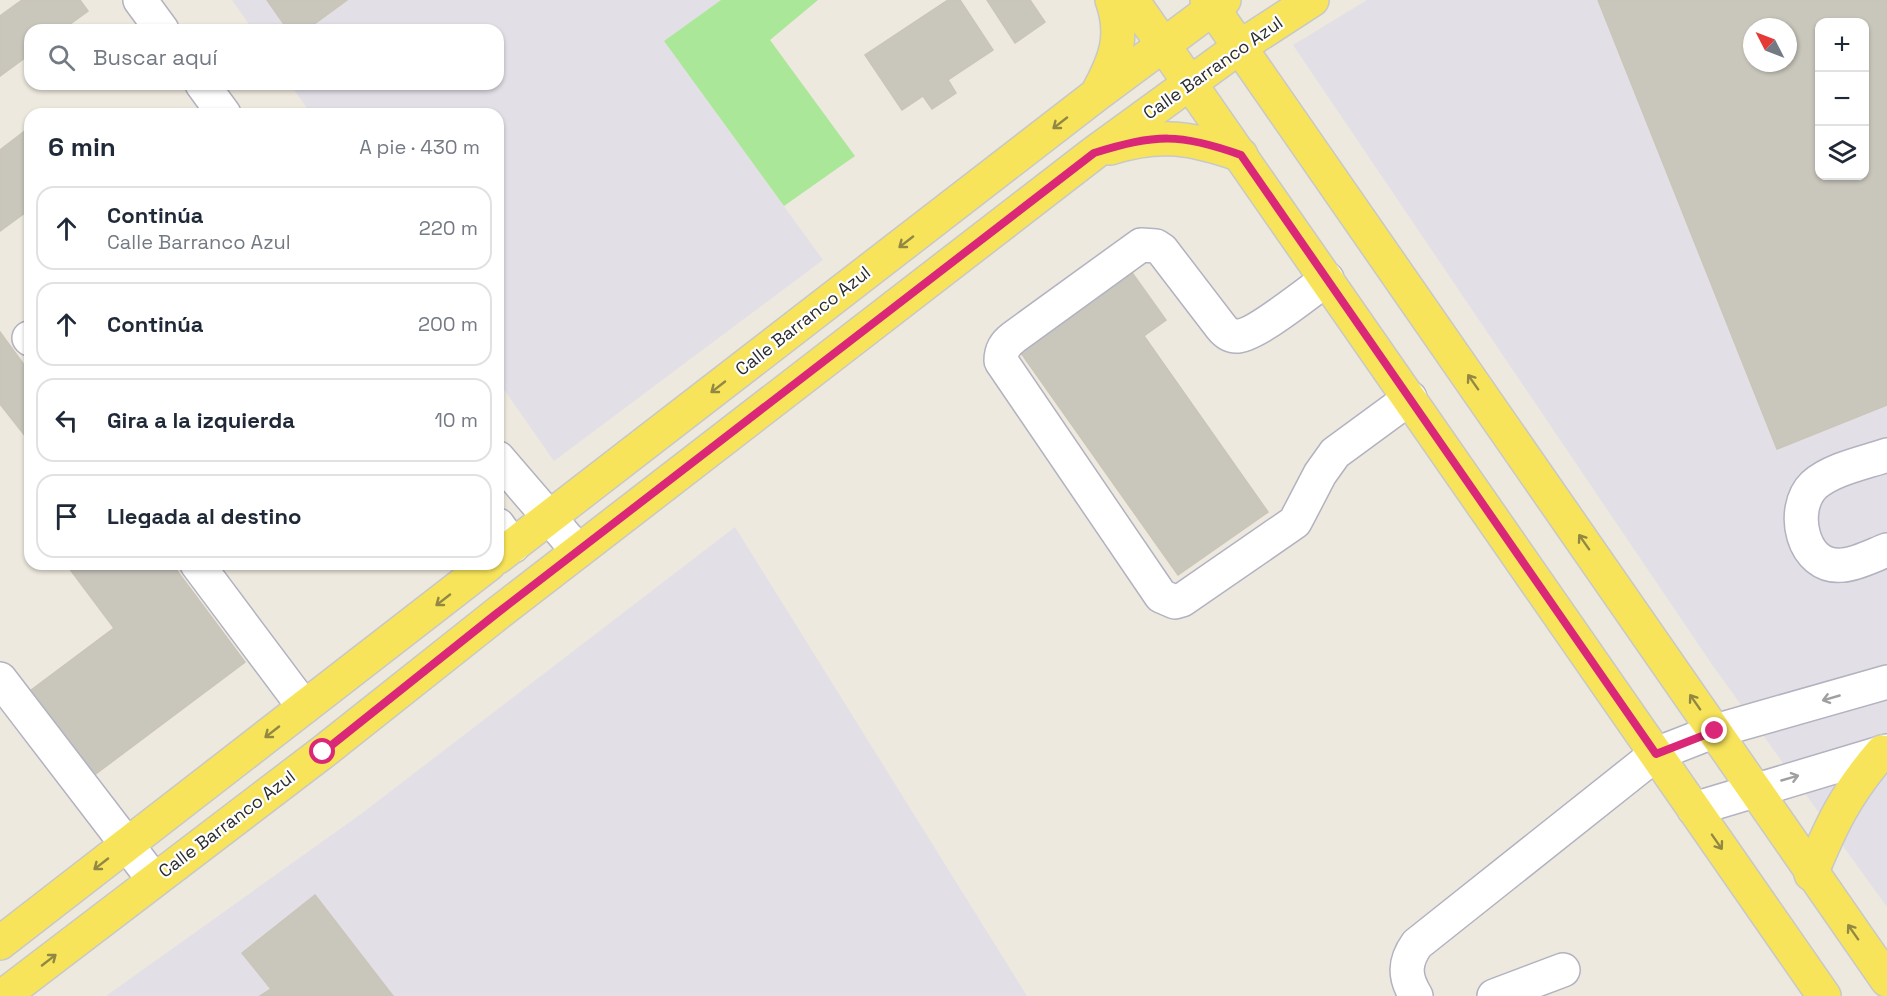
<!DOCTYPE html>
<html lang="es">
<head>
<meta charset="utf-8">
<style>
	:root { --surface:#fff; --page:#f6f6f7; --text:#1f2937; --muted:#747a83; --line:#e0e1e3 }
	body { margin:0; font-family:"Space Grotesk",sans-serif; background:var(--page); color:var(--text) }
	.controls { position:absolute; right:18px; top:18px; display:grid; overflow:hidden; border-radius:12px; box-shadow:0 2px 4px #0004 }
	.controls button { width:54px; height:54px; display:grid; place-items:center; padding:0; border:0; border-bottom:2px solid var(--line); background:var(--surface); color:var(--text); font:30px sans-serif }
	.compass { position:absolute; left:1743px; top:18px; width:54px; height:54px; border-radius:50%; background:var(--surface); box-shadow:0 2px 4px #0004; rotate:312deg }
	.stop { position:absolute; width:18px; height:18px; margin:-14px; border:4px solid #db2777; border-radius:50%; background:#fff }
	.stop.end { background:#db2777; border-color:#fff; box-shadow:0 2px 6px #0008 }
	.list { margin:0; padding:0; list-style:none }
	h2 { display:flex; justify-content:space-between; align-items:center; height:78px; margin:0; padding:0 24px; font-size:26px }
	h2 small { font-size:20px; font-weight:400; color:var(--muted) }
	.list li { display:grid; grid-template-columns:39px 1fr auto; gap:18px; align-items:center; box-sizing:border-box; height:84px; margin:0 12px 12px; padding:0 12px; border:2px solid var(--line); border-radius:18px }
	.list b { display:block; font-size:22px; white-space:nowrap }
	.list p { margin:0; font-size:20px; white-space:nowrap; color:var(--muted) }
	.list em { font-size:20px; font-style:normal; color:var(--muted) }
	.icon { flex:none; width:33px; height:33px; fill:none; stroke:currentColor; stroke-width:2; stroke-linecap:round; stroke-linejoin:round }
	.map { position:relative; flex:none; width:1887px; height:996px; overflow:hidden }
	.search { position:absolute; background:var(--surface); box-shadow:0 2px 4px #0004; left:24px; top:24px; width:480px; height:66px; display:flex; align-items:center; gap:15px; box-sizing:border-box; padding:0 21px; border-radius:18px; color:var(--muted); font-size:22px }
	.panel { position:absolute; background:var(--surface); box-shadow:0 2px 4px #0004; left:24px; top:108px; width:480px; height:462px; border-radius:18px }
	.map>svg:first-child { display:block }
</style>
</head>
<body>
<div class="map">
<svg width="1887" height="996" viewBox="0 0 1887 996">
	<rect width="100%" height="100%" fill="#eee9de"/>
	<g fill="#e2dfe7" fill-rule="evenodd">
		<polygon points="232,0 721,0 664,41 823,260 554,461 498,381 498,114 311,114 290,84 498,84 498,30 253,30"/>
		<path d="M1367,0H1887V907L1713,666L1293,45ZM1820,22H1864V176H1820ZM1752,27H1788V63H1752Z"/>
		<polygon points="735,527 1027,996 106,996 361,814"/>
	</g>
	<polygon fill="#aae798" points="721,0 818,0 770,40 855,156 784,206 664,41"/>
	<g fill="#c9c7bc" stroke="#cac5b7" stroke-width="1.5" fill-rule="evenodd">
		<polygon points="22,0 80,0 88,11 62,30 30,30 30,54 0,76 0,16"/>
		<polygon points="267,0 347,0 306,30 288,30"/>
		<polygon points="948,0 960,0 993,50 948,80 956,93 932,109 923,96 902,110 865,55"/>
		<polygon points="987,0 1030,0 1045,22 1015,43"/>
		<path d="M1598,0H1887V405L1777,449ZM1820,22H1864V176H1820ZM1752,27H1788V63H1752Z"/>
		<polygon points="30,127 30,209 0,231 0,150"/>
		<polygon points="1128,267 1166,320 1144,336 1268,512 1178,575 1016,346"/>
		<polygon points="0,332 30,373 30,442 0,404"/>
		<polygon points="66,564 172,564 245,662 93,776 30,691 114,628"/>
		<polygon points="315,895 393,996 260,996 271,989 242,953"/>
	</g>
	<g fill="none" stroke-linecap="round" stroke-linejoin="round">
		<g stroke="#b2b2c0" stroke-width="36">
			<g id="minor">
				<polyline points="140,0 162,30"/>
				<polyline points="202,84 224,114"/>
				<path d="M1327,279C1310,291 1254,337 1236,336C1229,336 1225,332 1221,327L1162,250L1156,246L1141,245L1014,337C1005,344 1001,350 1001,361L1161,596L1175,602L1182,600L1295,522L1320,474L1335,453L1410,398"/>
				<polyline points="29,338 30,339"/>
				<path d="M1887,455C1864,463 1832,469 1814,485C1789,509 1802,570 1843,565C1857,564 1874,555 1887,550"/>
				<polyline points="498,458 578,551"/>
				<polyline points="498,525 513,546"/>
				<polyline points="197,564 304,707"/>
				<polyline points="0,679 154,880"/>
				<polyline points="1694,809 1887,751"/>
				<path d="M1416,996C1404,977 1404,962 1417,944L1656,754L1715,731L1887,682"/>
				<polyline points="1494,996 1563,970"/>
			</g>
		</g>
		<g stroke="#c8c8c8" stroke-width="36">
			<g id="major">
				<polyline points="1132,0 1824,996"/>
				<polyline points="1207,0 1887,980"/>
				<path d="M1098,92C1115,61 1125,36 1112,0"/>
				<path d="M1110,148C1161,132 1192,138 1241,155"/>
				<polyline points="498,557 1096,95 1224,0"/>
				<path d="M1811,874C1832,823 1846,794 1882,752"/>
				<polyline points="0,943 489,564"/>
				<polyline points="3,996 323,752 497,614 1094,153 1241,46 1312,0"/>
			</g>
		</g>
		<use href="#minor" stroke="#fff" stroke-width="33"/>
		<use href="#major" stroke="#f7e45a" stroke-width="33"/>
	</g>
	<defs><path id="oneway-shaft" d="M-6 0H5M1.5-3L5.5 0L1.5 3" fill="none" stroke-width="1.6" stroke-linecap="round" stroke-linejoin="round" transform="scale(1.5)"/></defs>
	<g stroke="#928843">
		<use href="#oneway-shaft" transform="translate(1060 123) rotate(142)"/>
		<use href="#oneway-shaft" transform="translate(906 242) rotate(142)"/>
		<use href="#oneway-shaft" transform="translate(1473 382) rotate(-125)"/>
		<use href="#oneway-shaft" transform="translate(718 387) rotate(142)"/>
		<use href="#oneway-shaft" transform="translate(1584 542) rotate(-125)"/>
		<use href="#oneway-shaft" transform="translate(443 600) rotate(142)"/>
		<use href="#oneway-shaft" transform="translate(1695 702) rotate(-125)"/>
		<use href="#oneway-shaft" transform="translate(272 732) rotate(142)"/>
		<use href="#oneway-shaft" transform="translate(1717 842) rotate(55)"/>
		<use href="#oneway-shaft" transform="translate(101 864) rotate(142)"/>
		<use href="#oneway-shaft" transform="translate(1853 932) rotate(-125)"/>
		<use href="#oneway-shaft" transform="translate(49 960) rotate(-38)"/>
	</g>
	<g stroke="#a0a0a0">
		<use href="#oneway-shaft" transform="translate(1831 698) rotate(164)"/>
		<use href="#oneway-shaft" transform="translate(1790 778) rotate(-16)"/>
	</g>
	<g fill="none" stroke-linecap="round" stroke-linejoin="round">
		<path stroke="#db2777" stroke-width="8" d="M323,752L496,614L1094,153C1156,134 1180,133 1241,155L1656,754L1715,731"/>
	</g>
	<g text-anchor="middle" stroke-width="4.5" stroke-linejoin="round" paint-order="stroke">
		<g font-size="18" fill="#2c2c2c" stroke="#fff">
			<text transform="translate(1213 68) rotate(-35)" y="6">Calle Barranco Azul</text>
			<text transform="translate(803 321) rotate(-38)" y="6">Calle Barranco Azul</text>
			<text transform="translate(227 824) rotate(-37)" y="6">Calle Barranco Azul</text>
		</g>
	</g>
</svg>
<div class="controls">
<button>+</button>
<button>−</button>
<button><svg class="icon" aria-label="layers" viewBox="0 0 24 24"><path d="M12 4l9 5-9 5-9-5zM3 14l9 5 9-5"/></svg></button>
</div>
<svg class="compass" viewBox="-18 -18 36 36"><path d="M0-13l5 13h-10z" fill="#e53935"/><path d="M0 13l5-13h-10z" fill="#747a83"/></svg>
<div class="stop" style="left:323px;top:752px"></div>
<div class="stop end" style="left:1715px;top:731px"></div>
<div class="search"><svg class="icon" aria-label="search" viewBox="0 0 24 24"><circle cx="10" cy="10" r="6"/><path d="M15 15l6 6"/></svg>Buscar aquí</div>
<section class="panel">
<h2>6 min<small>A pie · 430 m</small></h2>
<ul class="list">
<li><svg class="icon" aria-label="ahead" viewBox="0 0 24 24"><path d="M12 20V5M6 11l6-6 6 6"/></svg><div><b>Continúa</b><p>Calle Barranco Azul</p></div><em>220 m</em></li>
<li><svg class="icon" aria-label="ahead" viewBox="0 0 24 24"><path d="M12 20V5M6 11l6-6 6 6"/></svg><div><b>Continúa</b></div><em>200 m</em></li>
<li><svg class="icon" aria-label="left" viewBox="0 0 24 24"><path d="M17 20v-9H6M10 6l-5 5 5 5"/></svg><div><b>Gira a la izquierda</b></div><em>10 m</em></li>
<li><svg class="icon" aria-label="arrive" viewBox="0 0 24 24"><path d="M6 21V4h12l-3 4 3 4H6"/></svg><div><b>Llegada al destino</b></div></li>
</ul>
</section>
</div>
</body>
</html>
